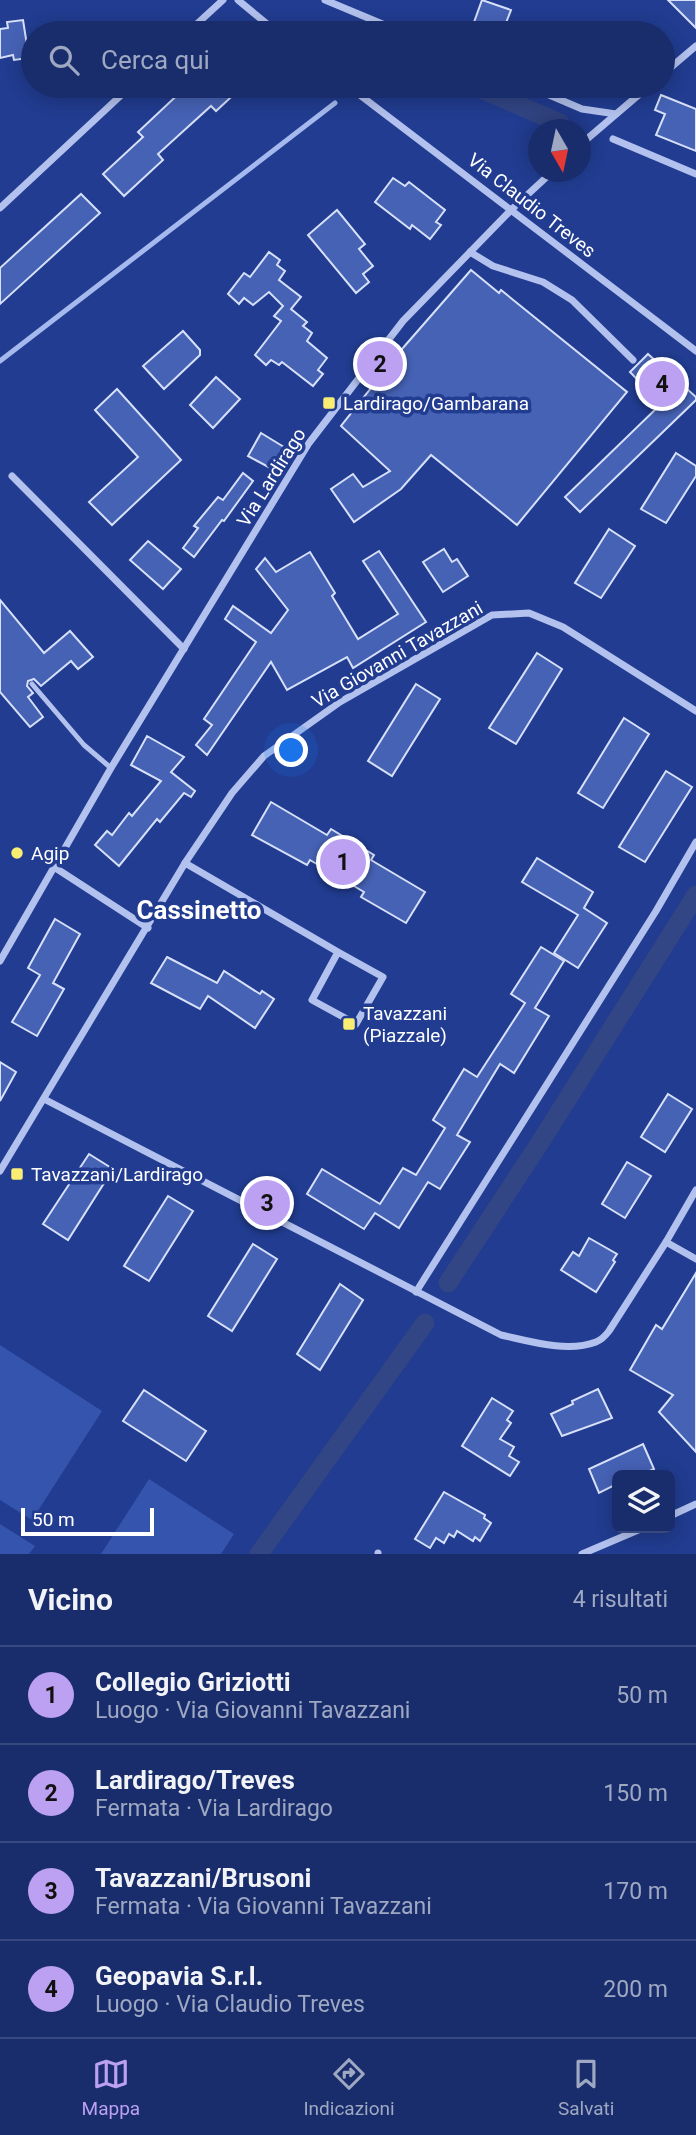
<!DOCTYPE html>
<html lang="it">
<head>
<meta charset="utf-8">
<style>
	:root { --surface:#192d6c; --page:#263974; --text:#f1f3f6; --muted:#9fa8c2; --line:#37497f; --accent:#bca0f2 }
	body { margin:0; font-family:Roboto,sans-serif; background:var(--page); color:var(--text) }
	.controls { position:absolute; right:21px; bottom:21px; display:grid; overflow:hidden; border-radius:10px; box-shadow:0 4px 18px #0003 }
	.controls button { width:63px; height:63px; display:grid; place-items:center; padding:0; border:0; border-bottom:2px solid var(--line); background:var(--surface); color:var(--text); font:35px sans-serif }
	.compass { position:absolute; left:528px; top:119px; width:63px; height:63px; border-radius:50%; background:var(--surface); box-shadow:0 4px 18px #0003; rotate:171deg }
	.scale { position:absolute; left:21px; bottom:18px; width:133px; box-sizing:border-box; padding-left:7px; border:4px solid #fff; border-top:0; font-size:19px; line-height:24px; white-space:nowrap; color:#fff; -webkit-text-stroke:5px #213c90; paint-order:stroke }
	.you { position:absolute; left:292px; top:751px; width:24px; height:24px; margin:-18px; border:5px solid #fff; border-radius:50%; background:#1a73e8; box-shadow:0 0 0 10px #1a73e833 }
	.badge { display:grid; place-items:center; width:46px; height:46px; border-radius:50%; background:var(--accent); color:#111; font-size:23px; font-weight:700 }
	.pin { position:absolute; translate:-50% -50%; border:4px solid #fff; box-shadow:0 2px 7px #0006 }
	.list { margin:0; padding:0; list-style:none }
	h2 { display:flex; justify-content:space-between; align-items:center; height:91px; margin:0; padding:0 28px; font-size:30px }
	h2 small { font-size:23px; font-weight:400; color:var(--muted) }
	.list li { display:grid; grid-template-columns:46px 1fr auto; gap:21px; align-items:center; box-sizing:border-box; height:98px; padding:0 28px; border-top:2px solid var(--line) }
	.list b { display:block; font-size:26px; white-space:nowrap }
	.list p { margin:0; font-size:23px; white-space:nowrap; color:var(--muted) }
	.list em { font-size:23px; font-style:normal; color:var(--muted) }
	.icon { flex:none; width:38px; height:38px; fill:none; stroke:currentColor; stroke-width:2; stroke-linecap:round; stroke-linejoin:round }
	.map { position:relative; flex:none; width:696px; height:1554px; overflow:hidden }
	.search { position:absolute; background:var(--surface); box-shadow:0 4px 18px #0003; left:21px; right:21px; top:21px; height:77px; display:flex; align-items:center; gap:18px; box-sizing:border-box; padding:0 24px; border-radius:38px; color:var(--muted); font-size:26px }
	.sheet { height:483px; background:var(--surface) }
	nav { display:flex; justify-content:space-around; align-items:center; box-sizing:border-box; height:98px; border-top:2px solid var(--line); background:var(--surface); font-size:19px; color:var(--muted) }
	nav a { display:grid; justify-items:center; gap:4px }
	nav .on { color:var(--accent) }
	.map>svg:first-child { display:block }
</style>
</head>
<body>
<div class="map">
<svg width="696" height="1554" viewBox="0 0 696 1554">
	<rect width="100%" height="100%" fill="#213c90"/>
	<g fill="#3554ad">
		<polygon points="0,1345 102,1411 32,1520 0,1500"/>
		<polygon points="149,1479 234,1534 221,1554 101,1554"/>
		<polygon points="0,1524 35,1546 29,1554 0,1554"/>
	</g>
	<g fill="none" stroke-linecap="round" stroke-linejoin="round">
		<polyline stroke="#a5b9ee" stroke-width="5" points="0,361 335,103"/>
		<g stroke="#324584" stroke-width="19">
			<polyline points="474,86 560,123"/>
			<polyline points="448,1283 541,1141 696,895"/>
			<polyline points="259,1554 425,1323"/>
		</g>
	</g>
	<g fill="#4662b5" stroke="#d7e0f9" stroke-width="2">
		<polygon points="482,0 511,10 502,33 473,25"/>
		<polygon points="668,0 696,0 696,28"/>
		<polygon points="23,20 29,58 14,60 13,55 0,58 0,29 8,28 7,22"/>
		<polygon points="187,86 243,86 216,111 211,106 158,154 163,160 124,196 103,174 143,137 138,132"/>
		<polygon points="661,95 696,109 696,151 656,135 665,114 655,110"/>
		<polygon points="393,178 405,186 409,182 445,210 436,222 441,225 430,239 412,225 410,229 375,202"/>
		<polygon points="81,194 100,213 0,304 0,268"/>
		<polygon points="337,210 365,244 359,249 373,266 363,274 369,282 356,293 308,235"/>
		<polygon points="269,252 280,260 277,265 285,271 279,280 301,297 291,309 307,322 303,326 312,333 307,341 327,358 318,370 323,374 313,386 282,362 279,365 271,360 266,365 255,355 281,321 274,316 283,306 269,292 253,305 244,298 239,304 228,294 244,273 250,277"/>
		<polygon points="471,270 499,293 501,290 627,392 517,525 431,455 401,489 354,522 331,489 353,474 363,487 390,471 341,426 402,349"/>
		<polygon points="183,331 200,350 200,355 164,389 143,366"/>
		<polygon points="648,354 696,397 696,400 580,512 565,497 661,404 630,372"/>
		<polygon points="216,377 240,399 213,428 190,405"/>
		<polygon points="117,389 181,460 112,525 89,502 138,457 95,410"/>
		<polygon points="261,433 284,447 272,469 248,456"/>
		<polygon points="676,453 696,466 696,476 666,523 641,509"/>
		<polygon points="243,473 253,481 224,521 222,520 194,557 183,548 198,528 194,526 218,497 223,500"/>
		<polygon points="609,529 635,546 601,598 575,583"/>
		<polygon points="148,541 181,569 163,589 130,560"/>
		<polygon points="444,549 452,562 457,559 468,576 443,592 423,562"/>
		<polygon points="379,551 426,622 353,668 347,657 287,690 271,662 207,755 196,745 212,725 204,719 256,642 225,619 233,606 271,633 288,610 256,569 265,558 276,572 310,552 335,593 332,596 358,639 398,614 363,561"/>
		<polygon points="0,600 44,653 70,631 93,657 78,669 71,661 41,686 34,679 28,681 27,686 33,693 28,697 43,717 30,727 0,692"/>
		<polygon points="537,653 562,669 516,744 489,728"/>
		<polygon points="416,684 440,699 392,776 368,761"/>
		<polygon points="624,718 649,734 603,808 578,793"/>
		<polygon points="147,736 184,757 171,772 195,791 191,797 184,793 160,822 157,819 119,866 95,845 107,831 112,835 129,813 132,816 161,781 131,765"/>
		<polygon points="666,771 692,787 645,862 619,847"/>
		<polygon points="271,802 327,835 331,829 374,855 371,860 425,892 406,923 361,897 364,892 310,860 307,865 252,835"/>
		<polygon points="537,858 593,892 584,908 607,923 578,968 554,953 578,915 522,882"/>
		<polygon points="55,919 80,934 53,983 64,989 37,1036 12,1022 40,975 28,968"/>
		<polygon points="541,947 564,961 535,1008 549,1016 514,1073 500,1064 457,1135 470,1142 440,1189 428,1182 399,1228 375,1213 364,1229 307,1194 322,1169 380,1204 403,1168 416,1175 445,1128 433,1120 464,1069 477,1077 525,1003 511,994"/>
		<polygon points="167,957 217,983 224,971 260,994 262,991 274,999 255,1028 208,996 200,1009 151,983"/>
		<polygon points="0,1062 16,1072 0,1101"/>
		<polygon points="668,1094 692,1109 665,1152 641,1137"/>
		<polygon points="89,1154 113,1169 68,1240 43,1224"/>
		<polygon points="627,1162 651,1176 625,1218 602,1204"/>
		<polygon points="168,1196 193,1211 149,1281 124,1266"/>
		<polygon points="589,1238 617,1254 613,1260 615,1262 596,1292 561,1270 573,1252 579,1256"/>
		<polygon points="253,1244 277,1259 232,1331 208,1316"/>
		<polygon points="696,1273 696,1452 659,1412 673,1395 630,1370 656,1325 662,1329"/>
		<polygon points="340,1284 363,1300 320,1370 297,1354"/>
		<polygon points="598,1389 612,1418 562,1436 551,1414 573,1404 572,1401"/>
		<polygon points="144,1390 206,1431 186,1461 123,1421"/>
		<polygon points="492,1398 513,1411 507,1420 511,1423 500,1439 514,1447 509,1456 519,1462 510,1476 462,1446"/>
		<polygon points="643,1444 654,1469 641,1475 617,1475 617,1484 599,1493 589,1469"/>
		<polygon points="444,1492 485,1515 484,1518 491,1523 480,1541 475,1537 473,1541 457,1531 454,1537 449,1534 444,1543 436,1538 430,1548 415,1539"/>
	</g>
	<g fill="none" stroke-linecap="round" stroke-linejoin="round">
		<polyline stroke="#b2c1ed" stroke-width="5" points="32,684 84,745 111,768"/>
		<g stroke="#b2c1ed" stroke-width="7">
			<polyline points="238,0 278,33"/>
			<polyline points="325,0 404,33"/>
			<polyline points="187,33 223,0"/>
			<polyline points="663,74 696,46"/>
			<polyline points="348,86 696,351"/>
			<polyline points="528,86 582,109 616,114"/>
			<polyline points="613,139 696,174"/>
			<polyline points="580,145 649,86"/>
			<polyline points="0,208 131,86"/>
			<polyline points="470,252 493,266 543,282 572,300 633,360"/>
			<polyline points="12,476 184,649"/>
			<polyline points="185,863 338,952 312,1000 356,1024 383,977 338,952"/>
			<polyline points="54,867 148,928"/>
			<polyline points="0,961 111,768 309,443 403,321 512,209 552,172"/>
			<path d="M44,1099L501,1335C529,1341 567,1353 596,1342C601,1340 606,1335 609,1331L666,1242L696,1190"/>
			<polyline points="0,1171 185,863 232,793 264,756 340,702 492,615 529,613 563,627 696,711"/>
			<polyline points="666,1242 696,1259"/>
			<polyline points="416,1292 656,911 696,842"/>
			<polyline points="670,1516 696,1504"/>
			<polyline points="378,1553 378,1554"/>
			<polyline points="582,1554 643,1528"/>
		</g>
	</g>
	<g fill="#f9ed73" stroke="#213c90" stroke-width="2.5">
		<rect x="322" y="396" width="14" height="14" rx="3.5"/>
		<circle cx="17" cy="853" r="7"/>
		<rect x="342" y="1017" width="14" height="14" rx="3.5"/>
		<rect x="10" y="1167" width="14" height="14" rx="3.5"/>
	</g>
	<g text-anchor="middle" stroke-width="7" stroke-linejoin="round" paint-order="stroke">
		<g font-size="19" fill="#fff" stroke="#213c90">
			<text transform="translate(532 205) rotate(38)" y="7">Via Claudio Treves</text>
			<text transform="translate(271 477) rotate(-58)" y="7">Via Lardirago</text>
			<text transform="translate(397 654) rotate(-30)" y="7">Via Giovanni Tavazzani</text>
		</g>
		<g font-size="19" fill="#fff" stroke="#213c90" text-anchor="start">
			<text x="343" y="410">Lardirago/Gambarana</text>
			<text x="31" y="860">Agip</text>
			<text x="363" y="1020">Tavazzani<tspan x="363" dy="22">(Piazzale)</tspan></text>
			<text x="31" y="1181">Tavazzani/Lardirago</text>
		</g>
		<g font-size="26" font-weight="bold" fill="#fff" stroke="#213c90">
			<text x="199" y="919">Cassinetto</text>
		</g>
	</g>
</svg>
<div class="controls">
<button><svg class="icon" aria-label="layers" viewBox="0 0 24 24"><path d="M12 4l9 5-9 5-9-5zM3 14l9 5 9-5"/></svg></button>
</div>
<svg class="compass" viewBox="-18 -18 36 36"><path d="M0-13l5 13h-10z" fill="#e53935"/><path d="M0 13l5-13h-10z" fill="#9fa8c2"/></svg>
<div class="scale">50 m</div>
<div class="you"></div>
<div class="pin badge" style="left:343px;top:862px">1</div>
<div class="pin badge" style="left:380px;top:364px">2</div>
<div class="pin badge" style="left:267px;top:1203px">3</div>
<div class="pin badge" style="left:662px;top:384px">4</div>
<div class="search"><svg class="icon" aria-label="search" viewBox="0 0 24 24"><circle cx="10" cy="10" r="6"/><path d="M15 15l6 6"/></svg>Cerca qui</div>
</div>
<section class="sheet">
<h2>Vicino<small>4 risultati</small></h2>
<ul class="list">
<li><span class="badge">1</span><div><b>Collegio Griziotti</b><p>Luogo · Via Giovanni Tavazzani</p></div><em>50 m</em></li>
<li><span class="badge">2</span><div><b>Lardirago/Treves</b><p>Fermata · Via Lardirago</p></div><em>150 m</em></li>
<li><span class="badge">3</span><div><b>Tavazzani/Brusoni</b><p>Fermata · Via Giovanni Tavazzani</p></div><em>170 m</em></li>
<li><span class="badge">4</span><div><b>Geopavia S.r.l.</b><p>Luogo · Via Claudio Treves</p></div><em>200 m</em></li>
</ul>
</section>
<nav>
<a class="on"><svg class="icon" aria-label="map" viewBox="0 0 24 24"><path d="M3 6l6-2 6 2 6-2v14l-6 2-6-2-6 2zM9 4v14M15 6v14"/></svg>Mappa</a>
<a><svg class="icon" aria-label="directions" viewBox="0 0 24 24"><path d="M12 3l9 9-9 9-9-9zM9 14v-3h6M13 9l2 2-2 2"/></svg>Indicazioni</a>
<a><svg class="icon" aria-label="saved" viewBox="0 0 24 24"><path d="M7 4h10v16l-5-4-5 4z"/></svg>Salvati</a>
</nav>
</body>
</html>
